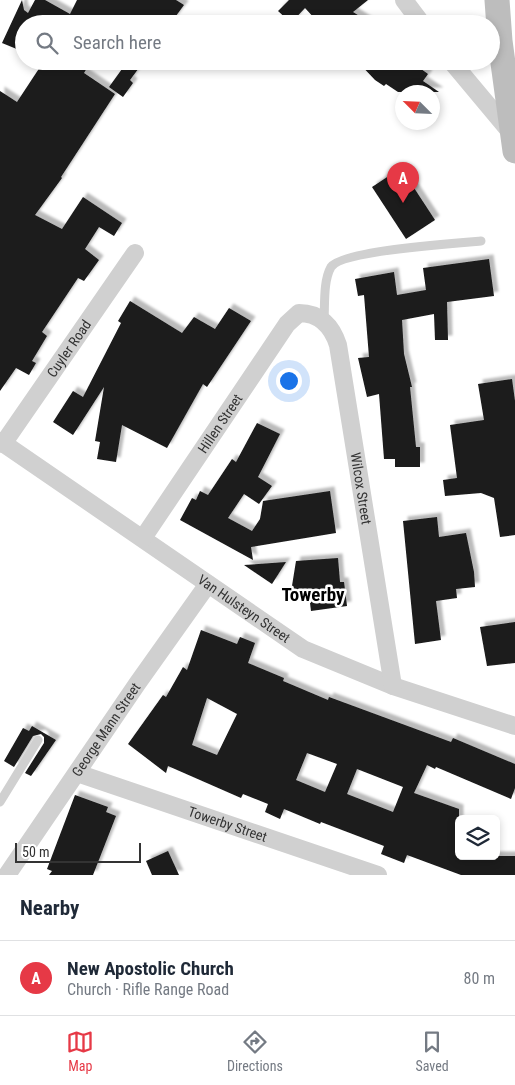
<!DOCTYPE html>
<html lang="en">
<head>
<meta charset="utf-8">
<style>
	:root { --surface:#fff; --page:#f2f2f3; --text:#1f2937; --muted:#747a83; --line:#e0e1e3; --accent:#e63946 }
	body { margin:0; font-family:"Roboto Condensed",sans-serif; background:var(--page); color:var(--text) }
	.controls { position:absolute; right:15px; bottom:15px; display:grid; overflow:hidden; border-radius:8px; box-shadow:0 2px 8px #0003 }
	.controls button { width:45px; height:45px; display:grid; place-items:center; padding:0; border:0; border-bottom:1px solid var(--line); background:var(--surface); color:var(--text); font:25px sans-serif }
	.compass { position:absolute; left:395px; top:85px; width:45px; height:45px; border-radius:50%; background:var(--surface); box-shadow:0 2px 8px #0003; rotate:294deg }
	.scale { position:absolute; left:15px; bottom:12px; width:126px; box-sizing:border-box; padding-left:5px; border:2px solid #333; border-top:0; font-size:14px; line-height:18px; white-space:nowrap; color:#333; -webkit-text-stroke:4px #fff; paint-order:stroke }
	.you { position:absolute; left:288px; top:380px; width:18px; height:18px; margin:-12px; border:4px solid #fff; border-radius:50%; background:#1a73e8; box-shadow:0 0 0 8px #1a73e833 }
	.badge { display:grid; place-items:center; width:32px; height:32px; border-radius:50%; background:var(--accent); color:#fff; font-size:16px; font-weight:700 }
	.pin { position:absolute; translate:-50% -41px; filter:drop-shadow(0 1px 2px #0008) }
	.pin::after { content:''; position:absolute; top:26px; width:18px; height:15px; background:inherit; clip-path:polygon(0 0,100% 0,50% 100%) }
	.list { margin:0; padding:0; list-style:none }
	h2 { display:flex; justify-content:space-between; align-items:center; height:65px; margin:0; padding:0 20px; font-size:21px }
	h2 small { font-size:16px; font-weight:400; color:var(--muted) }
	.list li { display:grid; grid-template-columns:32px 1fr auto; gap:15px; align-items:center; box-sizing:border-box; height:75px; padding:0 20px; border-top:1px solid var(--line) }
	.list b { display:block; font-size:19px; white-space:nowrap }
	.list p { margin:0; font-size:16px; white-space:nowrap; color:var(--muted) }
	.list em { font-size:16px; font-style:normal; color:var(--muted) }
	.icon { flex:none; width:28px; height:28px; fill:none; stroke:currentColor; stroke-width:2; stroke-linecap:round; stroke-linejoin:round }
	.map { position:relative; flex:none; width:515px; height:875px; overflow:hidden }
	.search { position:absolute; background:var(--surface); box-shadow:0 2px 8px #0003; left:15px; right:15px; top:15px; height:55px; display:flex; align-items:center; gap:12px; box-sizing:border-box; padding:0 18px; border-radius:28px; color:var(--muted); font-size:19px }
	.sheet { height:140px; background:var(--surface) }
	nav { display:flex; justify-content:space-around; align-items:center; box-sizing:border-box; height:70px; border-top:1px solid var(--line); background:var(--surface); font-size:14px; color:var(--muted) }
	nav a { display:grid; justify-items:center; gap:2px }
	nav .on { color:var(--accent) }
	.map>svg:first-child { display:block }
</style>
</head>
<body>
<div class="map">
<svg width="515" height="875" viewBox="0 0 515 875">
	<defs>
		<filter id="shadow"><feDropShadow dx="4.5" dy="-4.5" stdDeviation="1" flood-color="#0004"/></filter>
	</defs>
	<rect width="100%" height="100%" fill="#fff"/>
	<g fill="#1a1a1a" fill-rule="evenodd" filter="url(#shadow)">
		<polygon points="22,0 24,10 28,13 35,0 45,0 70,14 77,0 176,0 184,5 170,24 24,24 24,52 2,43"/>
		<polygon points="289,0 368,0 353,12 372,24 327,24 321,16 316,20 305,8 291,23 278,11"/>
		<polygon points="44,61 91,61 84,73 115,94 61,177 62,178 35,215 62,229 83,197 122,223 114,236 99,227 85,249 99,260 84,281 78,278 42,332 47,336 32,361 36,363 29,375 16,368 0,391 0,91 17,102"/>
		<polygon points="112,61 144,61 130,80 133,83 123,97 109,87 122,69"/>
		<polygon points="357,61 410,61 428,74 423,81 439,92 398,92 386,84 384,86 375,80"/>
		<polygon points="401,168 435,220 406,239 372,187"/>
		<polygon points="489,259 494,296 447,302 448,340 435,340 434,314 402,320 404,354 412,387 410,387 416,447 420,447 420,467 395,467 395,459 384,459 379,394 367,397 358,358 369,357 364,295 358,296 355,279 394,272 397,295 426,290 423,268"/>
		<polygon points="130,301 182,333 194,317 215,329 229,308 251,321 207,387 203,384 167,448 122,425 116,462 97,459 100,442 95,441 104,387 73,435 53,422 73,391 83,397 121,323 118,321"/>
		<polygon points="512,379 515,401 515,535 500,537 494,498 481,493 445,496 443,480 457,478 450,425 484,420 478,384"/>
		<polygon points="257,423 280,434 258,477 272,486 259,504 244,494 228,518 252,531 260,519 263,501 330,491 336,533 251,547 253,560 180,520 192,498 196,500 200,491 208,495 232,459 236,462"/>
		<polygon points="437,517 439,537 466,533 474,572 475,587 456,589 457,598 436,601 441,640 415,644 403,521"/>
		<polygon points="338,558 340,582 344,582 347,606 311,611 309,595 291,592 296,561"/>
		<polygon points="286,562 272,584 244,565"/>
		<polygon points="515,622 515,663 487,666 480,627"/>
		<path d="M201,630L237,644L240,637L255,643L248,663L284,678L283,681L328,700L329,697L451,742L453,738L515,764V788L511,799L436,767L435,769L427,765L414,793L459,809V856H515V875H461L407,855L404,863L381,854L384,846L321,822L320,824L284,809L280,819L265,812L268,804L243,794L241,798L168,766L166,773L128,744L163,695L166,697L183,667L187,670ZM207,698L237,714L217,755L192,745ZM307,753L337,764L325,792L296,780ZM357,769L403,787L393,812L347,794Z"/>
		<polygon points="32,726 56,740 31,776 25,773 44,743 44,737 41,734 33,736 14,767 4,761 23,728 29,731"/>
		<polygon points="75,795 108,807 106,812 116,816 93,875 49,875 52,871 47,869"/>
		<polygon points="168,851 179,875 152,875 146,861"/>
	</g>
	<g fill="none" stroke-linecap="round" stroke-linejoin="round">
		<g stroke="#d0d0d0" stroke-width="9">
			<path d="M324,321C325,305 323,281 331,267C341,251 456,243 481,241"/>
			<polyline points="0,802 38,740"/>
		</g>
		<g stroke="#d0d0d0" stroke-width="18">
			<polyline points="404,0 422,24"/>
			<polyline points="451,61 512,134"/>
			<path id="s1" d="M0,441L303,649L393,686L515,726"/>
			<path id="s2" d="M3,444L135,253"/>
			<path id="s3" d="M143,538L287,324L299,313C320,313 332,326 338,345L393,686"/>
			<path id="s4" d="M77,773L378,875"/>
			<path id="s5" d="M7,875L137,684L208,584"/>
		</g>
		<polyline stroke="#bdbdbd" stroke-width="25" points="497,0 500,41 515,151"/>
	</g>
	<g text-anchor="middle" stroke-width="5" stroke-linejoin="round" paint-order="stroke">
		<g font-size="14" fill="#333" stroke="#fff">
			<text dy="5" stroke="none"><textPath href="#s2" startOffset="116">Cuyler Road</textPath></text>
			<text dy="5" stroke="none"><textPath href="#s3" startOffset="138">Hillen Street</textPath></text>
			<text dy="5" stroke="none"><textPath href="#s3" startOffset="474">Wilcox Street</textPath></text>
			<text dy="5" stroke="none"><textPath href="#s1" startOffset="296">Van Hulsteyn Street</textPath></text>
			<text dy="5" stroke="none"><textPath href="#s5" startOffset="176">George Mann Street</textPath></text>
			<text dy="5" stroke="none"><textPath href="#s4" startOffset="159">Towerby Street</textPath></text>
		</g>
		<g font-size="19" font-weight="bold" fill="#000" stroke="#fff">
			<text x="313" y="601">Towerby</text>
		</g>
	</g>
</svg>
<div class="controls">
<button><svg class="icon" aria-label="layers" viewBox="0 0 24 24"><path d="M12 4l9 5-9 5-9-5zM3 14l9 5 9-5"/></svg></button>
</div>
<svg class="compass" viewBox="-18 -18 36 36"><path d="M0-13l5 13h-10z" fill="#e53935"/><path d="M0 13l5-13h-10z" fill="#747a83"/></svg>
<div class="scale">50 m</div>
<div class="you"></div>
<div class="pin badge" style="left:403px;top:203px">A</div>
<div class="search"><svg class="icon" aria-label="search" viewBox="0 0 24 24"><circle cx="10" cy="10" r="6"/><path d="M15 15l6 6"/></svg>Search here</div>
</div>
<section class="sheet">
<h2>Nearby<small></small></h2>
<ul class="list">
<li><span class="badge">A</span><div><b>New Apostolic Church</b><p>Church · Rifle Range Road</p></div><em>80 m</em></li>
</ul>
</section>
<nav>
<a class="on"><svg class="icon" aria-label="map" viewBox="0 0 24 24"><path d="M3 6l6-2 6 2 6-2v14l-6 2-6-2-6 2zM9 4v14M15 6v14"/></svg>Map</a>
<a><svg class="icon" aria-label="directions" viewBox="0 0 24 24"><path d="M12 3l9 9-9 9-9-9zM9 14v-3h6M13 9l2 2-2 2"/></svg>Directions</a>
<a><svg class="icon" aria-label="saved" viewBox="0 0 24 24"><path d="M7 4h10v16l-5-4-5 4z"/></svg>Saved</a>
</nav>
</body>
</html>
